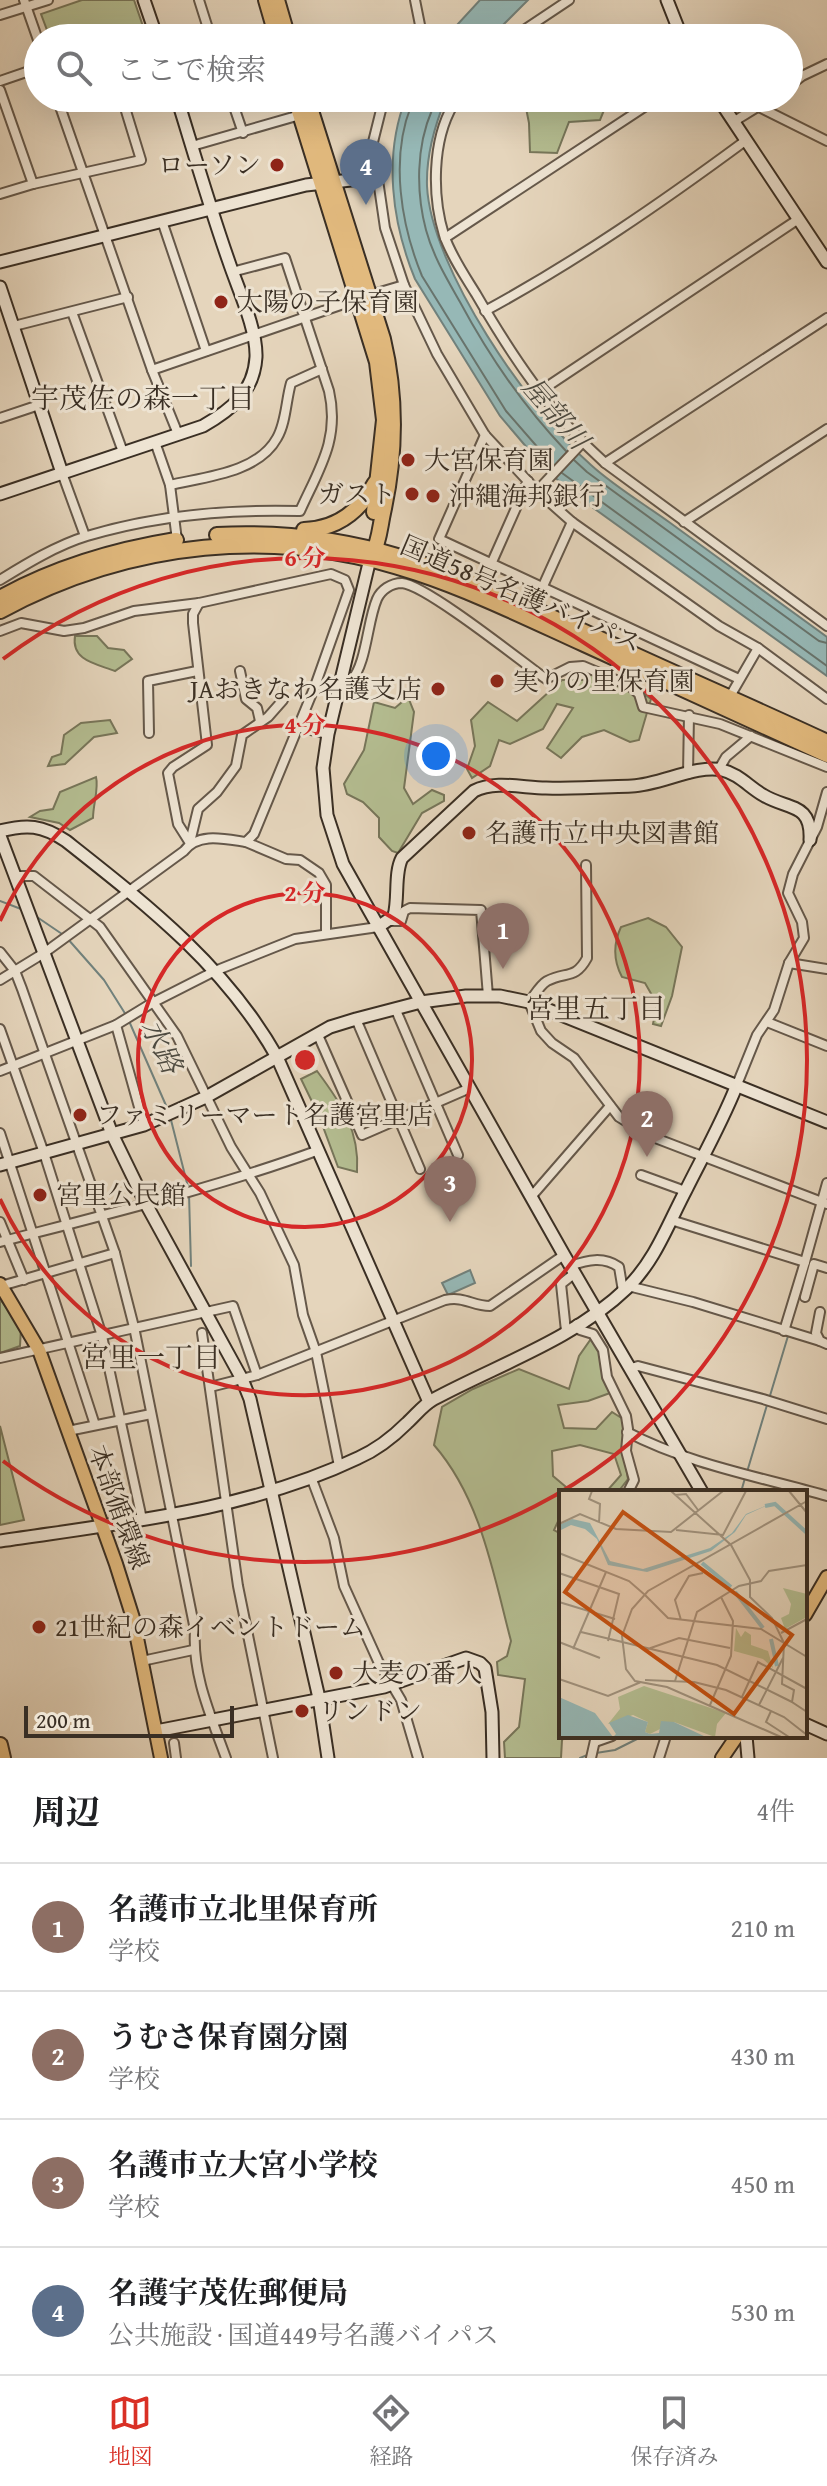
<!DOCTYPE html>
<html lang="ja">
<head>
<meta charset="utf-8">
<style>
	:root { --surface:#fff; --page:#f2f2f2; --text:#202124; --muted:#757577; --line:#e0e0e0; --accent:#d93025 }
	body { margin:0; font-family:"Gentium Book Plus","Noto Serif JP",serif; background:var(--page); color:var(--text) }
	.scale { position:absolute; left:24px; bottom:20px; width:210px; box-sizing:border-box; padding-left:8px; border:4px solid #3a2f24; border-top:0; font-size:22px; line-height:28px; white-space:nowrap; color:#3a2f24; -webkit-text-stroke:6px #eee4d3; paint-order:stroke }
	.you { position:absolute; left:436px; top:756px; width:28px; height:28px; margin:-20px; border:6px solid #fff; border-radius:50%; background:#1a73e8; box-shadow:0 0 0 12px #1a73e833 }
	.badge { display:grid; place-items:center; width:52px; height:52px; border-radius:50%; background:var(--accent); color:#fff; font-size:26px; font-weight:700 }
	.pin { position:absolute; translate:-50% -66px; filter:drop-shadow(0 2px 4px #0008) }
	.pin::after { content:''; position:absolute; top:42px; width:28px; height:24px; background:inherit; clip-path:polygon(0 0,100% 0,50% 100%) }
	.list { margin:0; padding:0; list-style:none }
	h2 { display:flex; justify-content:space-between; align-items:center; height:104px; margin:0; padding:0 32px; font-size:34px }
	h2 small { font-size:26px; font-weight:400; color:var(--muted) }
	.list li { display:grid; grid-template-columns:52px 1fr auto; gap:24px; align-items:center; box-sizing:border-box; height:128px; padding:0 32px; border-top:2px solid var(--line) }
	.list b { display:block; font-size:30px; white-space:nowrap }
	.list p { margin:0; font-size:26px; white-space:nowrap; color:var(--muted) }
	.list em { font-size:26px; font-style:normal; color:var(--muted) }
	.icon { flex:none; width:44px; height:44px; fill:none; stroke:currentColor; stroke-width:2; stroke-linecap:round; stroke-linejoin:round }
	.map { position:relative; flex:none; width:827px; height:1758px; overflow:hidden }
	.search { position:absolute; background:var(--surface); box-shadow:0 8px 32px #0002; left:24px; right:24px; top:24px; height:88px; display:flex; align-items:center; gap:20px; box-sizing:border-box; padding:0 28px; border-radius:44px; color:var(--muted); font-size:30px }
	.sheet { height:616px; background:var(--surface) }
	nav { display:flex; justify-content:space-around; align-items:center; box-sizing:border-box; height:112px; border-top:2px solid var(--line); background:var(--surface); font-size:22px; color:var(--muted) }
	nav a { display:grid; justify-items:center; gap:4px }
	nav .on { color:var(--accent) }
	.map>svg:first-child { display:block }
</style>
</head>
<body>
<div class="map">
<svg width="827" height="1758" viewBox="0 0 827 1758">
	<rect width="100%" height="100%" fill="#e5d5bc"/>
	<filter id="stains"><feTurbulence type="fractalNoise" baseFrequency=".0025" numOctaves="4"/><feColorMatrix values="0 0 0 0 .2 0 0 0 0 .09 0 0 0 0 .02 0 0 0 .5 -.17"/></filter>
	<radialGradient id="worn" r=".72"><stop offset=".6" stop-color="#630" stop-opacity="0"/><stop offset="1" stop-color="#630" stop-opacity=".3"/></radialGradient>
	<g fill="#b4bd91" stroke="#77765a" stroke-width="2">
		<polygon points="82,0 134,0 147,38 50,38 41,14"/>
		<polygon points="524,98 609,98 600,120 569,122 557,153 530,152 529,123"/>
		<path d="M75,636H97L108,648L124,650L132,659L115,671C97,664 71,661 75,636Z"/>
		<polygon points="597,669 625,680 651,699 639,740 630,742 604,730 582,737 561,758 547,748 573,708 557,704 543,729 510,744 499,740 490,766 472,778 467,769 475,746 471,720 488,702 517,721 562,680 583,680"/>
		<polygon points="408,697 414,712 404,788 413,804 432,790 444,795 444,801 422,813 398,853 392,851 379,837 379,818 363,802 347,794 344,784 364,750 374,702 395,708"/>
		<polygon points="110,720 117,733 94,737 65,764 48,766 52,757 61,754 64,735 81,723"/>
		<path d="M96,777C99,788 93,805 93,818L70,830L59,823L30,817L40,811L53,809L60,792Z"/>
		<path d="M648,918L666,927L682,947L672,996L661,1026L653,1024L657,1004L645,983L622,977C613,960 613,944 621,927Z"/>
		<path d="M317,1071C341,1103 360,1131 357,1172L338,1167L319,1116L301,1079Z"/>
		<polygon points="0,1299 21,1327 20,1346 0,1353"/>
		<path d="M593,1336L600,1345L610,1393L588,1401L558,1405L564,1428L596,1429L612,1412L623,1419V1448L628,1479L618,1492H606L621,1475L614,1454L580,1445L552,1451L553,1476L572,1492H561V1515L554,1530L561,1534V1736H567L562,1740L561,1758H505L504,1742L519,1727L525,1679L498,1675L497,1662L507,1656L511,1641C493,1573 481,1499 434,1445L442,1407L473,1389L519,1369L569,1389L579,1356Z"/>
		<polygon points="0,1426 24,1520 0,1525"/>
	</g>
	<g fill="#96b8b6" stroke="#71817c" stroke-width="2">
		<polygon points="480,0 528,0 490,38 445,38"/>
		<path d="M406,98H446C434,127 426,155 427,186C431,269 530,411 591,465C614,486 644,504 669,522C722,560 774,599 827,637V676L567,489L540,463L500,416L415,279C392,223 383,156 406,98Z"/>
		<polygon points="470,1270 475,1283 448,1295 442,1283"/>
	</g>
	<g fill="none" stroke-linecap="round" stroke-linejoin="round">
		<g stroke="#68746d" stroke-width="2">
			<path d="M411,106C390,159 401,225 422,276L506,411L553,465"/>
			<path d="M432,110C416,147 416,192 426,230C433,256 447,279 460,302C489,356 524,407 566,451"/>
			<polyline points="574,460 587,472 819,641 827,643"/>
			<polyline points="562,473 827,666"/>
		</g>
		<g stroke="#71817c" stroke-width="2">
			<polyline points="0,901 21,909"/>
			<polyline points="34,915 62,934"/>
			<polyline points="67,938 104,980 126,1015"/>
			<polyline points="129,1021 168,1110"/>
			<polyline points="171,1120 188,1187"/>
			<polyline points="189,1194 191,1266"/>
			<polyline points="817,1234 825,1206"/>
			<polyline points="789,1330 799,1294"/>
			<polyline points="769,1399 788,1336"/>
			<polyline points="747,1472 767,1405"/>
			<polyline points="741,1492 745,1478"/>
			<polyline points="596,1753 615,1750 643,1736"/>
			<polyline points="580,1758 590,1754"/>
		</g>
		<g stroke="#65584a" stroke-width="12">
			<g id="street">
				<polyline points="24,0 38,40"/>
				<polyline points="199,0 211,38"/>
				<polyline points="0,15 48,0"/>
				<polyline points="339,36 340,38"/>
				<polyline points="415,38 420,25 415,0"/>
				<polyline points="512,38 569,0"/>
				<polyline points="0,81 38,68"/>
				<polyline points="789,86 802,76 827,64"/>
				<polyline points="0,90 33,184"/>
				<polyline points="57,98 152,370 178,434"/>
				<polyline points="231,98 243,133"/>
				<polyline points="384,98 373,142 369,178 378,180 385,228 404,285 437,354 485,435 537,491 572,522 719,626 758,648 827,699"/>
				<path d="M399,98C419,101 453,112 469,98"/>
				<path d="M453,105C432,141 432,196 444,235C451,256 465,276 476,294C512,356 551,415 605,463L827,626"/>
				<polyline points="759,107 827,141"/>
				<polyline points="733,122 772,98"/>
				<polyline points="192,146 300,115"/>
				<polyline points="0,194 33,184 141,160 122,98"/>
				<polyline points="162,221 206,351"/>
				<polyline points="445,238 658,98"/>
				<polyline points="370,295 404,285"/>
				<path d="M485,311C577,261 661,203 745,141"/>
				<polyline points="72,312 123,452"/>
				<polyline points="14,326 128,297"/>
				<polyline points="152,370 358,299"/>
				<polyline points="539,392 797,220"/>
				<polyline points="0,418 39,405"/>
				<polyline points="485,435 439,539 739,679"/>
				<polyline points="155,442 170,485 177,540"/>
				<polyline points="605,463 827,318"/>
				<polyline points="62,473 85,536"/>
				<path d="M170,485C204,477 258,473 277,438C286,423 286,400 291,383L322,369"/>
				<polyline points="537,491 582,443"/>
				<polyline points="684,522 827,429"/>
				<polyline points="492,562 528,481"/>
				<path d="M0,580C26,564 57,545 87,536C157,515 228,509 300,511C319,469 340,439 329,391L285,258L232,272"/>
				<polyline points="543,586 572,522"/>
				<path d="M0,631L21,623L64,631L84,628L134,611L199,603L331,574L345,580L349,590L315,686L254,834L246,842C225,839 198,832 184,851L44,953L0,980"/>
				<polyline points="240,671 246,699 257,708 260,721"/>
				<path d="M340,682L351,681C367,663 367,622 377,599C381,590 391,583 402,583C426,585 521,661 546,679L570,667L583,666L630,686L639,694L643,707L720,724L827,767"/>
				<polyline points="729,698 758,648"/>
				<polyline points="297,727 328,734"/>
				<polyline points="149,733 148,681 197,671"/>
				<polyline points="719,769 726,757 751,736"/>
				<polyline points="688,774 689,715"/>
				<polyline points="190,842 198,809 217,792 236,766 242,735 268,717 283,700"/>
				<polyline points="246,842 286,859 300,860 319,873 326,885 326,933"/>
				<polyline points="190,843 178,824 168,773 173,767 207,745 193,623 193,614 199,603"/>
				<path d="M586,865L587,958C575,980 566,971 547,981C540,985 534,996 529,1002L541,1031L552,1043L574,1058L619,1117L650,1136L827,1204"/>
				<polyline points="15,876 34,876 100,927 177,1036 231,1147 260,1193 294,1265 303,1315 316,1352 339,1466"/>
				<polyline points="390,921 401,921 404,911 410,908 481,910 488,996"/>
				<path d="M0,952L15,971L22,989L115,1253L134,1327L195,1630C192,1675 211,1716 226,1758"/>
				<polyline points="789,963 827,969"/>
				<polyline points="395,1008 458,1155"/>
				<polyline points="356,1019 420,1169"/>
				<polyline points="767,1022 827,1046"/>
				<polyline points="116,1025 144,1125"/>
				<polyline points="0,1029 44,1153 102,1336 142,1519"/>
				<polyline points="318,1035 362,1135 470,1088"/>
				<polyline points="0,1071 116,1025 152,1003 215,971 295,939 378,927"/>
				<polyline points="736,1087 757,1035 774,1010 789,963 804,938 802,922 788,893 793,874 817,827 827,792"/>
				<polyline points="0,1133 95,1425"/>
				<polyline points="641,1175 685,1191"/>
				<polyline points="531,1197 610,1106"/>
				<polyline points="671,1220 805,1262 784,1331"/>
				<polyline points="0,1222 24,1280"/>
				<path d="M0,1242C108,1214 215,1188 319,1150"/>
				<polyline points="805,1262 827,1183"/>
				<path d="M570,1266C588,1260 603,1256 619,1267L623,1291"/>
				<polyline points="1,1286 115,1253"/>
				<polyline points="628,1286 693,1302 820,1341"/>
				<polyline points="805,1297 814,1264 827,1268"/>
				<polyline points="820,1312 816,1333 820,1341 827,1344"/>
				<polyline points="577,1324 580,1330 593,1334 603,1350 607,1377 626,1416 628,1429 626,1451 634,1480 628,1492"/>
				<polyline points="566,1331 561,1284 575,1273"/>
				<polyline points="202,1333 238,1586 273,1758"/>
				<polyline points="0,1358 233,1306 257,1375"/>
				<polyline points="631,1368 638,1366 763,1399 827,1419"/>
				<path d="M210,1387L257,1375L445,1300C465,1296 472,1306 490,1306L564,1255"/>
				<polyline points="68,1431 151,1414"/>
				<path d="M627,1432C688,1464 761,1477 827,1496"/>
				<polyline points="311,1477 334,1538 344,1586 378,1661 401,1700 418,1758"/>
				<polyline points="142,1661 193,1650"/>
				<polyline points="595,1742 612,1736"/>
				<polyline points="174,1743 176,1758"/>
				<polyline points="591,1758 596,1736"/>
				<polyline points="659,1758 666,1736"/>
			</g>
		</g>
		<g stroke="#3a2f24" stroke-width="15">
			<g id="secondary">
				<polyline points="144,0 157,38"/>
				<polyline points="667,0 682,38"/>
				<polyline points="718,98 827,262"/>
				<polyline points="0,262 306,185 369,178"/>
				<polyline points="0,287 62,473"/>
				<path d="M0,494L203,426C231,410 254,392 256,357C257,329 238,289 229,262C210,208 194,153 177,98"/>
				<polyline points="370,559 328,734 323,768 327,815 343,864 564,1255 702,1492"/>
				<path d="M0,831C27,824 42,825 66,841C147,905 225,965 277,1057L429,1402"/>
				<polyline points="0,836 112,1134 146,1204 242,1379 250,1399 319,1698 328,1758"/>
				<path d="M378,927L394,916C399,897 394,873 402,858L474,791C495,780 524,788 546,788C575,789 604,787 632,786C660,785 697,764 722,770C739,774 749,787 763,795C787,810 812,802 810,840"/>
				<polyline points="0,1165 144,1125 206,1097 330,1027 356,1019 421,1002 466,996 500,996 529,1002 827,1122"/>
				<path d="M0,1541C120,1523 247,1511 358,1458C376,1450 393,1437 407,1423C416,1415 423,1405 434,1399C499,1364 573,1340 627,1288C655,1261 668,1224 686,1190C703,1156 722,1122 736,1087"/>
				<polyline points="805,1724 827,1734"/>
				<polyline points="156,1731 384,1687 466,1658 480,1663 485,1668 492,1712 493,1758"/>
				<polyline points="746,1736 748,1758"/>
			</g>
		</g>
		<g stroke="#3a2f24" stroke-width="16">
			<g id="primary">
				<polyline points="0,1284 39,1350 116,1564 133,1618 161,1758"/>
				<polyline points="805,1615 827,1577"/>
				<polyline points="722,1758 737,1736"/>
			</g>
		</g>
		<g stroke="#3a2f24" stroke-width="18">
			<g id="highway">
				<polyline points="266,0 277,38"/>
				<polyline points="277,0 288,38"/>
				<polyline points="295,98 377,362 384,420 374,512"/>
				<path d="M307,98L383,339C397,398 396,454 383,513C380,527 379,543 372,555"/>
				<path d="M304,530C337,529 360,511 375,483"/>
				<path d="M217,535C368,527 467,579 600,639C675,674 752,707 827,742"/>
				<path d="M0,598C56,567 114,550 176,540"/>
				<path d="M0,611C129,541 277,525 417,573C474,592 529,619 584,644C665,681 746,718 827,755"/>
				<polyline points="0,1745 3,1758"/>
			</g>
		</g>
		<use href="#street" stroke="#eee4d3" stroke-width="8"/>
		<use href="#secondary" stroke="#eee4d3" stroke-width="11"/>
		<use href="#primary" stroke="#e2ba7e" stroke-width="12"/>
		<use href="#highway" stroke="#e2ba7e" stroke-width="14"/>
	</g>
	<g fill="none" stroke="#d62828" stroke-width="4">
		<circle cx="305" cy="1060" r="167"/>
		<path d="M0 921A335 335 0 1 1 0 1199"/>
		<path d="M3 659A502 502 0 1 1 3 1461"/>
	</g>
	<g fill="#8f2418" stroke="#eee4d3" stroke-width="3">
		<circle cx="277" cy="165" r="8"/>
		<circle cx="221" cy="302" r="8"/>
		<circle cx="408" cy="460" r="8"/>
		<circle cx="412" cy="494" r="8"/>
		<circle cx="433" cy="496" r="8"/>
		<circle cx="497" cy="681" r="8"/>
		<circle cx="438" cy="689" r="8"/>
		<circle cx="469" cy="833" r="8"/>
		<circle cx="80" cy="1115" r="8"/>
		<circle cx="40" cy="1195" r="8"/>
		<circle cx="39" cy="1627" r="8"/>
		<circle cx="336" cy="1673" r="8"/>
		<circle cx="302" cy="1711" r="8"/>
	</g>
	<g text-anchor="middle" stroke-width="6" stroke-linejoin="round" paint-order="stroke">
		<g font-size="26" fill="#3a2f24" stroke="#eee4d3" text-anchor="start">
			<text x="261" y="174" text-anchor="end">ローソン</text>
			<text x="237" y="311">太陽の子保育園</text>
			<text x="424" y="469">大宮保育園</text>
			<text x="396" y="503" text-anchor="end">ガスト</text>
			<text x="449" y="505">沖縄海邦銀行</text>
			<text x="513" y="690">実りの里保育園</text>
			<text x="422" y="698" text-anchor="end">JAおきなわ名護支店</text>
			<text x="485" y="842">名護市立中央図書館</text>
			<text x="96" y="1124">ファミリーマート名護宮里店</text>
			<text x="56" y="1204">宮里公民館</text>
			<text x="55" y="1636">21世紀の森イベントドーム</text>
			<text x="352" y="1682">大麦の番人</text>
			<text x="318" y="1720">リンドン</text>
		</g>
		<g font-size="26" fill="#3a2f24" stroke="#eee4d3">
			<text transform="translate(521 594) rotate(23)" y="9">国道58号名護バイパス</text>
			<text transform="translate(119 1507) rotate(70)" y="9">本部循環線</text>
		</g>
		<g font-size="28" fill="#3a2f24" stroke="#eee4d3">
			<text x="143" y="408">宇茂佐の森一丁目</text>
			<text x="596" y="1018">宮里五丁目</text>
			<text x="151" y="1367">宮里一丁目</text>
		</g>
		<g font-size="28" font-style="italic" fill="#4c4a41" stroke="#eee4d3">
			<text transform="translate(556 413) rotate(49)" y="10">屋部川</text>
			<text transform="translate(162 1046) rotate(64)" y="10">水路</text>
		</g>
	</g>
	<g transform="translate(559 1490)">
		<rect width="248" height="248" fill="#e5d5bc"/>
		<path d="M224,98L248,104V127L226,139L222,128L230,124L232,114ZM177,138L182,147L186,141L192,145V155L209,161L214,178L204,169L175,161ZM85,196L167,223L158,234L156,247L115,232L91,244L86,242L89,232L74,225L49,234L61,219L59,207Z" fill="#b4bd91"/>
		<path d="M211,14L187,25L176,42L152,61L88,82L49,75L38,49L26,39L12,35L0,41V35L13,29L31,33L51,71L84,79L151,58L173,43L187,24ZM0,207L36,223L54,247L57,244L50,233L69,225L89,232L86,242L91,244L100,243L102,231L115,232L147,247H0Z" fill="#96b8b6"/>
		<path fill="none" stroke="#96b8b6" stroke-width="4" d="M206,16L216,14L248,43M143,73L172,97M176,102L204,138M212,149L218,176"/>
		<path fill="none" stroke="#a1937f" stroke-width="2" d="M33,1L30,9L41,14L40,33M112,1L172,55L191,90V107L213,128L225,153L223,194L235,200L233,212L248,222M230,1L248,23M116,5L127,4L139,20M0,34L21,24L57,39L112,42L164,1M117,40L164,45L187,1M0,63L70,91L86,105M0,83L60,104L49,151M86,105L109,128L202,139L248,167M0,112L56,129M122,130L116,110L130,86L144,83M22,142L158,175L233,212M222,143L248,129M0,152L41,168M14,159L47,82M86,160L120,148L171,158M0,189L49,206L82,192M86,190L135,192L167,200L225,227L248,245M116,191L138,122L180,96L202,91L210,81L248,75M183,207L199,172L248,199M151,215L172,166L174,131L162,107M200,215L224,168M212,221L207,232L230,247M222,247L108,197L76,191L67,179L63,146L73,119L89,101L248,11"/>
		<path fill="#c55111" fill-opacity="0.15" stroke="#c55111" stroke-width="4" d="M64,22L233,145L175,224L6,102Z"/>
		<rect width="248" height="248" fill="none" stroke="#3a2f24" stroke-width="4"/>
	</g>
	<circle cx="305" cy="1060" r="12" fill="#d62828" stroke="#eee4d3" stroke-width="4"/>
	<g font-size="24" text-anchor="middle" font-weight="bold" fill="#d62828" stroke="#eee4d3" stroke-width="6" stroke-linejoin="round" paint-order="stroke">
		<text x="305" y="566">6 分</text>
		<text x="305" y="733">4 分</text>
		<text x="305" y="901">2 分</text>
	</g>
	<rect width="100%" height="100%" filter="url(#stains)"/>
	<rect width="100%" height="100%" fill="url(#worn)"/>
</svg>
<div class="scale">200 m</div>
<div class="you"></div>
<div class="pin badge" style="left:503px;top:969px;background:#8d6e63">1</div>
<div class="pin badge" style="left:647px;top:1157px;background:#8d6e63">2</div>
<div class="pin badge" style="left:450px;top:1222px;background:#8d6e63">3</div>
<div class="pin badge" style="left:366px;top:205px;background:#5c6f8a">4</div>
<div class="search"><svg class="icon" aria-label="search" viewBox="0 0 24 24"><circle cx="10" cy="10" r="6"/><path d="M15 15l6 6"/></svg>ここで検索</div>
</div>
<section class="sheet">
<h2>周辺<small>4件</small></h2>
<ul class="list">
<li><span class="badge" style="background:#8d6e63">1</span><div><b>名護市立北里保育所</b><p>学校</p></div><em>210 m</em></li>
<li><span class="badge" style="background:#8d6e63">2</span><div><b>うむさ保育園分園</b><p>学校</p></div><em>430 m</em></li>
<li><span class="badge" style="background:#8d6e63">3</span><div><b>名護市立大宮小学校</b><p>学校</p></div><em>450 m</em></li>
<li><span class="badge" style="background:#5c6f8a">4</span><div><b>名護宇茂佐郵便局</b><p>公共施設 · 国道449号名護バイパス</p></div><em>530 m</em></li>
</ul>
</section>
<nav>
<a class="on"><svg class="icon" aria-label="map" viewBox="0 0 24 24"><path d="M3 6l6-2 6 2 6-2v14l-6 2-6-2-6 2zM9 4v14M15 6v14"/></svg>地図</a>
<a><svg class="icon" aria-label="directions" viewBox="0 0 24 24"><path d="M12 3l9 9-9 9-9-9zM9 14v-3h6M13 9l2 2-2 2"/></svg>経路</a>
<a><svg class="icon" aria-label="saved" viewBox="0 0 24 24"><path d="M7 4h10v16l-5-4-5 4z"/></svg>保存済み</a>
</nav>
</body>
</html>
